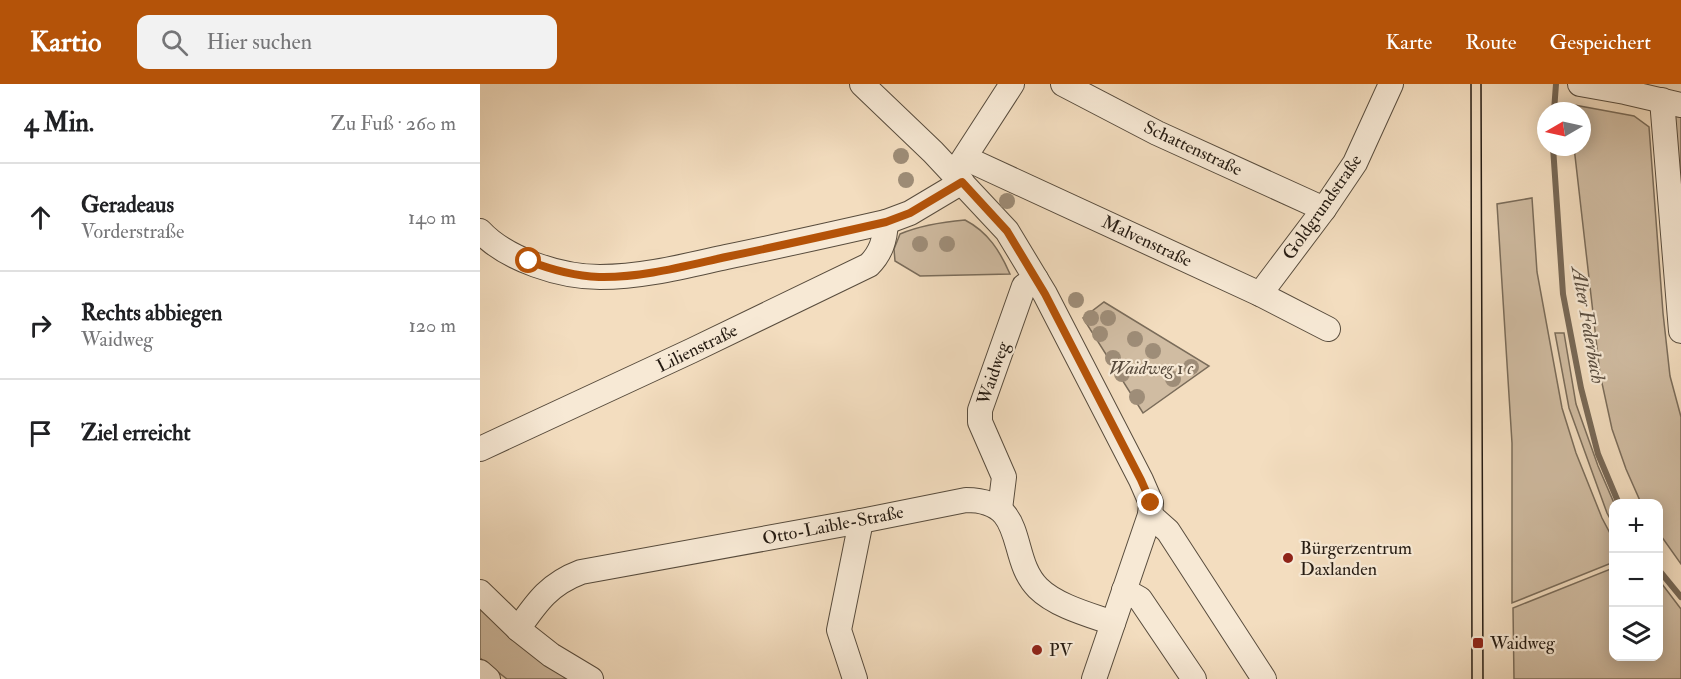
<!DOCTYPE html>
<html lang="de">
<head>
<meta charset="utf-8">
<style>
	:root { --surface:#fff; --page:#f2f2f2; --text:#202124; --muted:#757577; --line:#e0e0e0; --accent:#b45309 }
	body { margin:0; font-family:"IM FELL Double Pica",serif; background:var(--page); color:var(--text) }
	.controls { position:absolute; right:18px; bottom:18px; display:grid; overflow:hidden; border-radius:12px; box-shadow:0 3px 15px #0003 }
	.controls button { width:54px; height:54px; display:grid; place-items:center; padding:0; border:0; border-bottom:2px solid var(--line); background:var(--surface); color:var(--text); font:30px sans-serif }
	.compass { position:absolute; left:1057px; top:18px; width:54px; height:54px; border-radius:50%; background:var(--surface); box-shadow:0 3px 15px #0003; rotate:261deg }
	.stop { position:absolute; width:18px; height:18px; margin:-14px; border:4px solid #b45309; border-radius:50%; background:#fff }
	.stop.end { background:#b45309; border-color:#fff; box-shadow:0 2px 6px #0008 }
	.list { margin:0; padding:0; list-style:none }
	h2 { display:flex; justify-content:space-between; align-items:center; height:78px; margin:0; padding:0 24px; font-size:26px }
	h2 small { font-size:20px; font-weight:400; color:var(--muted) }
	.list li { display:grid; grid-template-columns:39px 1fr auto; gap:18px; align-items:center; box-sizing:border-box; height:108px; padding:0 24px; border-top:2px solid var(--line) }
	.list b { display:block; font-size:22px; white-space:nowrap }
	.list p { margin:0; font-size:20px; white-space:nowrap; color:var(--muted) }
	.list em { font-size:20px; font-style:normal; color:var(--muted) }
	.icon { flex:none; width:33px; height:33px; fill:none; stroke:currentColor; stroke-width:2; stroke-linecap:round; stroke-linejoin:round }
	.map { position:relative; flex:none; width:1201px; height:595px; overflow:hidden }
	header { display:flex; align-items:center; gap:36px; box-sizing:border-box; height:84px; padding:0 30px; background:var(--accent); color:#fff }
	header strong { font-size:28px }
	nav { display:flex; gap:33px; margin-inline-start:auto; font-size:21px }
	.search { width:420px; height:54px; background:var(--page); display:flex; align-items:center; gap:15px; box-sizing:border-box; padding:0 21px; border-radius:12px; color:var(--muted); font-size:22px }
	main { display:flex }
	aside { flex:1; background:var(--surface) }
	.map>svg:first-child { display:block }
</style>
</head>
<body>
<header>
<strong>Kartio</strong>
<div class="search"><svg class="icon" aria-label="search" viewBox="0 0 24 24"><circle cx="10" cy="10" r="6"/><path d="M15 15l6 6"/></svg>Hier suchen</div>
<nav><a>Karte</a><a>Route</a><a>Gespeichert</a></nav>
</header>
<main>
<aside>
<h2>4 Min.<small>Zu Fuß · 260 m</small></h2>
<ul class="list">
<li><svg class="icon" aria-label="ahead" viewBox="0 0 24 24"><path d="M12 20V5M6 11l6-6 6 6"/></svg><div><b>Geradeaus</b><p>Vorderstraße</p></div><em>140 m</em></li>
<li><svg class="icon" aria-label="right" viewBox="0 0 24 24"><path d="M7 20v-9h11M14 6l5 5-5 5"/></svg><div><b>Rechts abbiegen</b><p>Waidweg</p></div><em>120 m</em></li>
<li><svg class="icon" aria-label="arrive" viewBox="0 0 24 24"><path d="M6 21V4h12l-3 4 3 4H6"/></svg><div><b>Ziel erreicht</b></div></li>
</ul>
</aside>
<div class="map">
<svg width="1201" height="595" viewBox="0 0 1201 595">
	<rect width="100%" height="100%" fill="#f3ddbf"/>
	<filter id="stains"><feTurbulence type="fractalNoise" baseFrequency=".00333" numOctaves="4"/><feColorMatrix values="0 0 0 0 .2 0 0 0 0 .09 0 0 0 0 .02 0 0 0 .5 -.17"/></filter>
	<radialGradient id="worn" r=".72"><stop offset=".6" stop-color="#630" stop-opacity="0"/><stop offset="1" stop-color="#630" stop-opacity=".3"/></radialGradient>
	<g fill="#d0bca2" stroke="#7a6c5a" stroke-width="1.5">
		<polygon points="1089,20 1154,32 1169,43 1183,229 1190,292 1201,333 1201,480 1179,449 1178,420 1161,419 1146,385 1132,345 1120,290 1094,63 1102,63 1102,27 1090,27"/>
		<polygon points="1197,27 1201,28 1201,194 1192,44"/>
		<polygon points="1052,114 1057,188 1082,324 1096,369 1122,434 1133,455 1134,478 1032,519 1032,359 1017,120"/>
		<path d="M485,136C508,148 520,167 530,190L440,192L415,177L414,165L420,150C441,141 462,138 485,136Z"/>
		<polygon points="624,218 729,282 663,329 603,234"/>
		<polygon points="1075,249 1084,249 1096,320 1118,382 1134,419 1133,440 1127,429 1089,324"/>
		<polygon points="1133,484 1134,572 1178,572 1179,496 1201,525 1201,595 1034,595 1033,524"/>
		<polygon points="0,524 37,558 87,595 27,595 0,574"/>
	</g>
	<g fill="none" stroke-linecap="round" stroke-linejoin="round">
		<g stroke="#776856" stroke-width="6">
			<polyline points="1074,27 1076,0"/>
			<polyline points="1073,63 1083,210 1101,304 1118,370 1139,420"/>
			<polyline points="1178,485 1201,513"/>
		</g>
		<g stroke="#584c3d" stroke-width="26">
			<g id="minor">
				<polyline points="382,0 453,68 527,147 565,210 661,396 671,419 670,431 614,595"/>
				<polyline points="583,0 677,49 844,125"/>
				<polyline points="1100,0 1145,8 1201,21"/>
				<polyline points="1182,16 1201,247"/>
				<polyline points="485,74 780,210 848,245"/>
				<polyline points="477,85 532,0"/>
				<path d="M0,147C27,176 81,193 120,193C163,193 205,182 246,173C300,162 353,150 406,138L430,129L482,98"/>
				<polyline points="780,210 844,125 875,79 911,0"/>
				<path d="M0,365L211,267L389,181C401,169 405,156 406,138"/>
				<polyline points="520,425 524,393 500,338 500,326 544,202 556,195"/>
				<polyline points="670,431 688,447 784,595"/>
				<polyline points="644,506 660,515 714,595"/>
				<polyline points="0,508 38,545 71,571 111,595"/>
				<path d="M38,545C57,518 69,500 101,488L381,437L486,416C549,416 527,473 558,504C576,522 610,531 633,539"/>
				<polyline points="0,588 8,595"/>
				<polyline points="375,595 359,546 381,437"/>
			</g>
		</g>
		<use href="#minor" stroke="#f7e9d5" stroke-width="24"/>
		<g stroke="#251b12" stroke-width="1.5">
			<polyline points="991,0 992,595"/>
			<polyline points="1001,0 1003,595"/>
		</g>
	</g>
	<g fill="#9e8d78">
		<circle cx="421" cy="72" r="8"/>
		<circle cx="426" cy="96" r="8"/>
		<circle cx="527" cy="117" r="8"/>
		<circle cx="440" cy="160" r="8"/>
		<circle cx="467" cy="160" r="8"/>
		<circle cx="596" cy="216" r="8"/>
		<circle cx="611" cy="234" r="8"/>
		<circle cx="628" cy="234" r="8"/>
		<circle cx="620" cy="250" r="8"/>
		<circle cx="655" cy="255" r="8"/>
		<circle cx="673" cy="267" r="8"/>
		<circle cx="633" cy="274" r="8"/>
		<circle cx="711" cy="283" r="8"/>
		<circle cx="642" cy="290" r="8"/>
		<circle cx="693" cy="295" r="8"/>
		<circle cx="657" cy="313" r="8"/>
	</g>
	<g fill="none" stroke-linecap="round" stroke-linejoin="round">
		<path stroke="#b45309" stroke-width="8" d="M49,177C72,186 94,192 119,193C161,194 205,182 246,173C299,162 353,150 406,138L430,129L482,98L527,147L565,210L661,396L671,419"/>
	</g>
	<g fill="#8f2418" stroke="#f7e9d5" stroke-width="2">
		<circle cx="808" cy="474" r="6"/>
		<rect x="992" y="553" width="12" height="12" rx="3"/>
		<circle cx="557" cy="566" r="6"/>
	</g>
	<g text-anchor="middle" stroke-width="4.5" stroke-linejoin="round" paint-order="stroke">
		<g font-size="18" fill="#251b12" stroke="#f7e9d5">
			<text transform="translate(713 64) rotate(25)" y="6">Schattenstraße</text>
			<text transform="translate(842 123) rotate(-55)" y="6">Goldgrundstraße</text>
			<text transform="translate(667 157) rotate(25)" y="6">Malvenstraße</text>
			<text transform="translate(217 264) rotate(-26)" y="6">Lilienstraße</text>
			<text transform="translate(513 289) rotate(-71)" y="6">Waidweg</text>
			<text transform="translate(353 441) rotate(-11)" y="6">Otto-Laible-Straße</text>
		</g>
		<g font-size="18" font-style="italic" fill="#584b3d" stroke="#f7e9d5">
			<text x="671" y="290">Waidweg 1 c</text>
		</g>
		<g font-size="18" fill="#251b12" stroke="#f7e9d5" text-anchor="start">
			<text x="820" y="470">Bürgerzentrum<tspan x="820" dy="21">Daxlanden</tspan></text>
			<text x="1010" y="565">Waidweg</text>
			<text x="569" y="572">PV</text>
		</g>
		<g font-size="20" font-style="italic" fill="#5b4e40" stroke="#f7e9d5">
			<text transform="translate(1109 241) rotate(80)" y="7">Alter Federbach</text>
		</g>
	</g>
	<rect width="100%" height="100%" filter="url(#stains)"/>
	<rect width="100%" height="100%" fill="url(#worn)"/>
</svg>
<div class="controls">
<button>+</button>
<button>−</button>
<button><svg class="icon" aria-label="layers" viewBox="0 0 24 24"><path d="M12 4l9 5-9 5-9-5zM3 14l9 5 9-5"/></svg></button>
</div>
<svg class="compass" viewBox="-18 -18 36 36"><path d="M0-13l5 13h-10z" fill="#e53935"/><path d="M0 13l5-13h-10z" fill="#757577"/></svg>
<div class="stop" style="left:49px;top:177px"></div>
<div class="stop end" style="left:671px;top:419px"></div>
</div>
</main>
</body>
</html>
